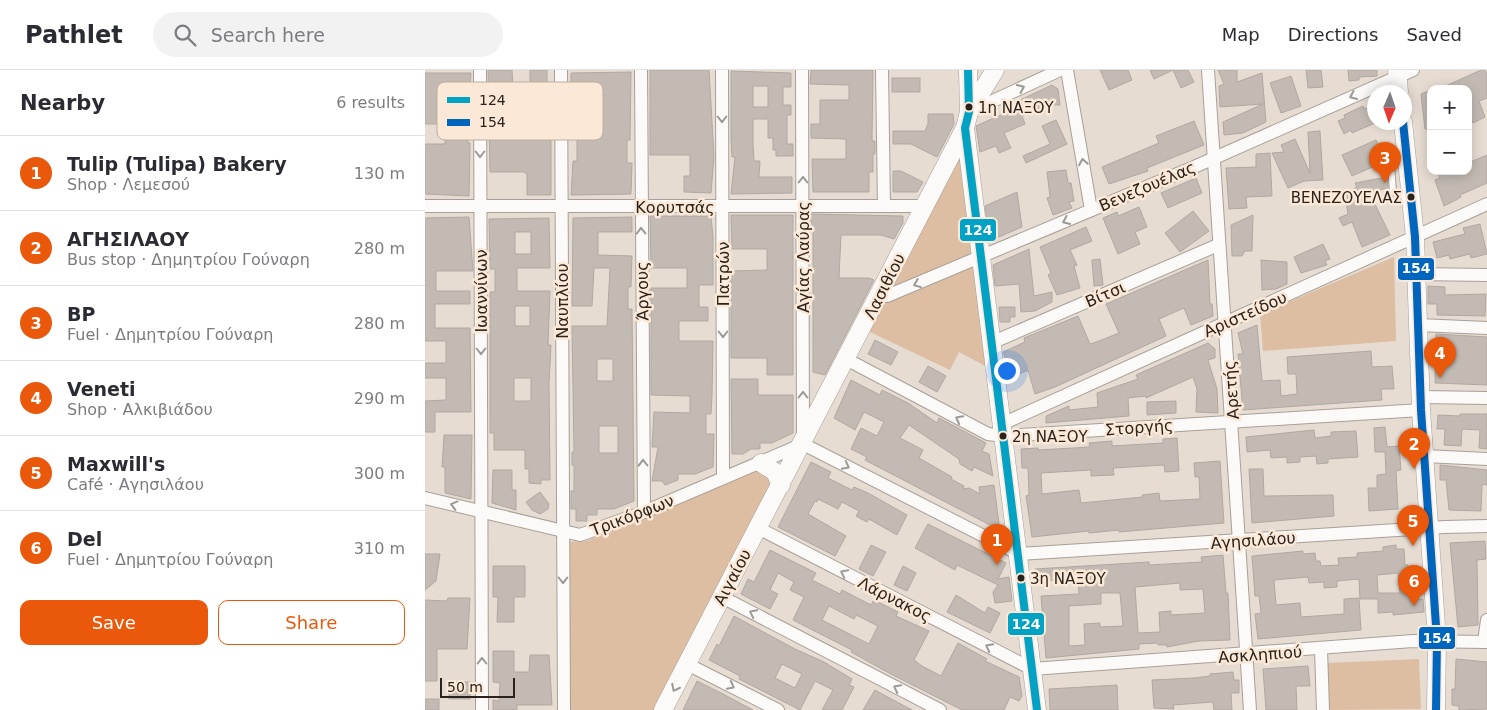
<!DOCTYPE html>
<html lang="en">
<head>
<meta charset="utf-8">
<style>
	:root { --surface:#fff; --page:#f2f2f3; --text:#2b2b33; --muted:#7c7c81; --line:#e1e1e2; --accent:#ea580c }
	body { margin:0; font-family:"DejaVu Sans",sans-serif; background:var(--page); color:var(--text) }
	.controls { position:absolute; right:15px; top:15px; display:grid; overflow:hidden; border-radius:10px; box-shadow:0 2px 12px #0003 }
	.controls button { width:45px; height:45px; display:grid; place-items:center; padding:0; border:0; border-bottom:1px solid var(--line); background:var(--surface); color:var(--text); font:25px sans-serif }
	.compass { position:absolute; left:942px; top:15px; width:45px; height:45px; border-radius:50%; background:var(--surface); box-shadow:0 2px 12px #0003; rotate:182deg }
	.scale { position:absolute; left:15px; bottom:12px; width:75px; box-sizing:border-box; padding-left:5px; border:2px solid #2a231d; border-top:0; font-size:14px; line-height:18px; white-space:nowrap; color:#2a231d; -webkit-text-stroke:4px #fce8d7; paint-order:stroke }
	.you { position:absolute; left:581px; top:300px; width:18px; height:18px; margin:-12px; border:4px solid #fff; border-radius:50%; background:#1a73e8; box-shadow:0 0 0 8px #1a73e833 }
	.badge { display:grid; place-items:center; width:32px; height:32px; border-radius:50%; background:var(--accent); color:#fff; font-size:16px; font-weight:700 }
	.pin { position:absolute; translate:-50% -41px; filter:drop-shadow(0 1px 2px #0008) }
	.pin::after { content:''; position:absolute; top:26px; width:18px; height:15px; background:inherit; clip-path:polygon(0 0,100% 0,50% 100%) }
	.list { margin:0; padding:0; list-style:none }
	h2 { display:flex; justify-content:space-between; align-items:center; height:65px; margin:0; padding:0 20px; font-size:21px }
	h2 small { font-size:16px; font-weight:400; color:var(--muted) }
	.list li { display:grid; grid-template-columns:32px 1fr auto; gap:15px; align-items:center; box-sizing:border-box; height:75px; padding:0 20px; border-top:1px solid var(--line) }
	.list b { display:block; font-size:19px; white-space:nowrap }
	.list p { margin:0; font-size:16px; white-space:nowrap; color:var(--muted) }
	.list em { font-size:16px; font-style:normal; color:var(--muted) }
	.actions { display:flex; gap:10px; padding:15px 20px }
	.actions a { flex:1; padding:11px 0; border:1px solid var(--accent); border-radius:10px; text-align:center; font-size:18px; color:var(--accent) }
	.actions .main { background:var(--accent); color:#fff }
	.icon { flex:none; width:28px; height:28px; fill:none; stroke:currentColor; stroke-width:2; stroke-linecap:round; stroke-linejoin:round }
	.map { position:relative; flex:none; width:1062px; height:640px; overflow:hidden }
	header { display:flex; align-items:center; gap:30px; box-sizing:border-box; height:70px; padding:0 25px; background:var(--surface); border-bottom:1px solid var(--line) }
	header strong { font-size:24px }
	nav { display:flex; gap:28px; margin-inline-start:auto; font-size:18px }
	.search { width:350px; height:45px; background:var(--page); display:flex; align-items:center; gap:12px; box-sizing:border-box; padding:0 18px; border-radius:28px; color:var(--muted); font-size:19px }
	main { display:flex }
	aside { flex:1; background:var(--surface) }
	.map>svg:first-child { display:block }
</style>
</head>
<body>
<header>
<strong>Pathlet</strong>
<div class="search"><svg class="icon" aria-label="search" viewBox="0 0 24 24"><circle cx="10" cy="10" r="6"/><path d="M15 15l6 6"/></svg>Search here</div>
<nav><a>Map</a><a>Directions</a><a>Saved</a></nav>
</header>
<main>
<aside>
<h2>Nearby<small>6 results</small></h2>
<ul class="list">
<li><span class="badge">1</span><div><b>Tulip (Tulipa) Bakery</b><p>Shop · Λεμεσού</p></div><em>130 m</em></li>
<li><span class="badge">2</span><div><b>ΑΓΗΣΙΛΑΟΥ</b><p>Bus stop · Δημητρίου Γούναρη</p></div><em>280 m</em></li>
<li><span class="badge">3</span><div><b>BP</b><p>Fuel · Δημητρίου Γούναρη</p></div><em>280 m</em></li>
<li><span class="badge">4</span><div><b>Veneti</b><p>Shop · Αλκιβιάδου</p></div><em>290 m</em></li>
<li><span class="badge">5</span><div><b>Maxwill's</b><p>Café · Αγησιλάου</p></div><em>300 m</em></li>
<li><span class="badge">6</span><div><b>Del</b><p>Fuel · Δημητρίου Γούναρη</p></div><em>310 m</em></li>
</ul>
<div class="actions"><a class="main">Save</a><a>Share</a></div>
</aside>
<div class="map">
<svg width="1062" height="640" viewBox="0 0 1062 640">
	<rect width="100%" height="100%" fill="#e6dcd2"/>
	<g fill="#ddbea2">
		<polygon points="535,88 562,297 534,282 525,300 445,262 499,150"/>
		<polygon points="969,187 971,271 838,281 835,244"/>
		<polygon points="338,397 351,416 235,640 142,640 142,472 161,471"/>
		<polygon points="994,589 996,639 904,640 902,593"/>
	</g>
	<g fill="#c2bab3" stroke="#b1a9a1" fill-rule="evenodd">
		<polygon points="63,0 87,0 89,34 126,35 126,125 102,125 102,104 99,102 65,102"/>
		<rect x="105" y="0" width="17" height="16"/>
		<polygon points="225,0 284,0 289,87 286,123 259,122 259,106 265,106 265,85 225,85"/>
		<polygon points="386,0 448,0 447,71 450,71 450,84 448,84 448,102 444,102 444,122 388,122 387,89 421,89 421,69 386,68 386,54 395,54 395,30 424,30 424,15 385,14"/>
		<polygon points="675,0 703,0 707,10 684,20"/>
		<polygon points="725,0 763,0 769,12 756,18 748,0 729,9"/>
		<polygon points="793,0 812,0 812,12 837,3 841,52 818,63 799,65 798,52 838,34 795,37 794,16 799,14"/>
		<polygon points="881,0 896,0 898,17 883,18"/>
		<polygon points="923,0 952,0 952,6 934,7 934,10 924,11"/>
		<polygon points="1056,0 1060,0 1062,4 1062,28 1054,31 1060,47 1048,53 1043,41 1043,19 1014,19"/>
		<path d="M306,1L366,3V17H358V35H366V45H362V74H368V86H351V80H348V68H343V49H328V74L329,91H335L334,107H367V123L306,124L310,87H307L306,69ZM328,16H343V37H328Z"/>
		<polygon points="206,2 205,70 202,70 202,93 207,93 206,124 146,125 148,91 152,91 152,69 146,69 146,3"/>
		<polygon points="0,3 46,3 43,52 43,73 45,73 44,126 0,124 0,74 20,74 20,54 0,54"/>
		<polygon points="866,6 876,36 856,43 845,13"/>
		<rect x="467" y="8" width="28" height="14"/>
		<polygon points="627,15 633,19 635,35 621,35 597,46 600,54 579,63 586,78 574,83 571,76 555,82 551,56 580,43 578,38"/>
		<polygon points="1006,20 1006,58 1000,59 996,24"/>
		<polygon points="950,34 950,53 927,63 926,60 919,64 913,51 920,48 919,45 938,36 939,39"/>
		<polygon points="503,44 528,44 529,54 512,87 486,74 468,74 468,61 500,61 503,54"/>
		<polygon points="631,50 642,74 601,93 598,86 625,74 617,56"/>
		<polygon points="769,51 779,75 722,98 723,101 684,114 677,97 734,73 731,66"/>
		<polygon points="895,61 898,110 879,111 863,118 847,83 859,82 856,75 870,69 885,103 883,62"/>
		<polygon points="951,70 961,91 927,106 917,85"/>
		<polygon points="845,83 847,126 821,127 822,138 804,139 801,98 831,97 831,84"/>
		<polygon points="1062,85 1062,113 1035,125 1036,127 1031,130 1019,136 1010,110 1015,108 1012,101 1043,101 1043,93"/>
		<polygon points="641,100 643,113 646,113 649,131 644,132 647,138 628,145 622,128 625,127 622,102"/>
		<polygon points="468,101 476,101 498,112 492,122 468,122"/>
		<polygon points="962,107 963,118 944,122 965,165 937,177 927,152 918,156 914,148 923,144 920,123 932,117 930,113"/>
		<polygon points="771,108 777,123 743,138 736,123"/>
		<polygon points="592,122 597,157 567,170 564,163 560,136"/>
		<polygon points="714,137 722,157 710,162 715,174 693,184 678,148 692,142 693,146"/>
		<polygon points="768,141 784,161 755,182 740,163"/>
		<polygon points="386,144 478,146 478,153 469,169 456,165 416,165 414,208 444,208 449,210 400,305 388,302 388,161 386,161"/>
		<polygon points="306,145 368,145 368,305 342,305 342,288 306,288 306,201 342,200 342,179 307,179"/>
		<polygon points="828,145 827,181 820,181 817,186 807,186 806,155"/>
		<polygon points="225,146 286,146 288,167 288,215 274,215 274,237 283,237 283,251 254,251 254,271 288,271 287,326 286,344 281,344 281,364 289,364 288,397 270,404 253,404 253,410 240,415 237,411 227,411 233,377 227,377 229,342 265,343 265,326 226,325 226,218 262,218 262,198 226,198"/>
		<polygon points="44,147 48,201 11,201 11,221 45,221 45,234 10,234 10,258 45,258 46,342 10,342 10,362 0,362 0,331 21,330 21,308 0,308 0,293 21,293 21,271 0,271 0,148"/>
		<path d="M207,147V162H173V185L207,186L206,217H203V239H207L209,431L189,439H172V445H162V451H151V439H146V421H149V395H147V382H149L147,256H182L185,198H169L167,236H147L148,148ZM172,289H188V311H172ZM174,356H193V383H174Z"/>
		<path d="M124,148L125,198H92V221H125L123,275H126L124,314L125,410H116V414L104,413V399H100V380H69V363H65V222H70V199H65L64,149ZM90,162H106V184H90ZM90,236H105V256H90ZM89,308H106V331H89Z"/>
		<polygon points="1055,154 1062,184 1046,188 1045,184 1025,189 1024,185 1012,188 1008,172 1040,164 1038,158"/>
		<polygon points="661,157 667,171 645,180 652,195 649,196 655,218 632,225 623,205 626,203 615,177"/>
		<polygon points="898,174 905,189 900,191 902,195 876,203 869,187"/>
		<polygon points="604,179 609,226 627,222 627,232 610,241 596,242 594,214 570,216 568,195"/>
		<polygon points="675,189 678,215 669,216 667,190"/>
		<polygon points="783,190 785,234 787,234 788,246 766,255 759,238 734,249 741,266 630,317 610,324 603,300 585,308 580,297 583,294 578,282 600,272 599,268 653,246 665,274 674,271 694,263 681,234"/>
		<polygon points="836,190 862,192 862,214 851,219 837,220"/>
		<polygon points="1003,216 1020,217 1020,225 1061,224 1060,246 1012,245 1012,234 1003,234"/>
		<polygon points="574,237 590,237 590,247 585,247 585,252 575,252"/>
		<polygon points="832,255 837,311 855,310 856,326 872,324 871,304 863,304 862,287 946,281 947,297 967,296 969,319 956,319 957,330 818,340 813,284 818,284 813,263"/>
		<polygon points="1011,264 1062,267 1062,315 1010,313"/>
		<polygon points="450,270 473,282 466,295 443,284"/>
		<polygon points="783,273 790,279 790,288 783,290 792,319 793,343 771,342 772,319 768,307 721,328 721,326 703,328 704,346 621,353 621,346 644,336 644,340 673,337 672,323 713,309 711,305"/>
		<polygon points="503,296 521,306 512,322 494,312"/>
		<polygon points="306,309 333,309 333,325 368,325 368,363 347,373 335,373 335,379 326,379 318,384 307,384"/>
		<polygon points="426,310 455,325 457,320 483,333 512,353 514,348 561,373 557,381 564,384 568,406 549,397 547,401 535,394 534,389 484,355 475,368 498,380 494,388 527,407 526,409 539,416 538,419 544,418 555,424 554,417 569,415 574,454 565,455 530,437 440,390 442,387 426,379 436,358 452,366 459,352 439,342 430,360 409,348"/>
		<polygon points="751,331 751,343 722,345 722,332"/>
		<polygon points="1035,344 1062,344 1062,379 1054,378 1055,360 1037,359 1036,376 1019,375 1020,359 1012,359 1013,345 1035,346"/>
		<polygon points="960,357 962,377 974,376 976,400 971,401 973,439 944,441 943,418 952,418 952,405 961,404 960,382 950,382 949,358"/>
		<polygon points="889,360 890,368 906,366 906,362 931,361 933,387 903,389 903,393 892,394 891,386 875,387 875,392 862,393 862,387 846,388 845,380 822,382 821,367"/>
		<polygon points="19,365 47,365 46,429 20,423 20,397 17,397"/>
		<polygon points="752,368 754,401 740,402 739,395 688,398 689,405 666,406 666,400 616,403 617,424 654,420 656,433 718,427 717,425 734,423 735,431 775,429 774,407 770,407 769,393 795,391 799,453 694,462 694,460 664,463 664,461 607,467 601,426 604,425 603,398 597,398 596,379 613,378 613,380 665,377 664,373 687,371 687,376 738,373 738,369"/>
		<polygon points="386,392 406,402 403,408 427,420 429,417 443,423 482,445 472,465 444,449 442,452 431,446 434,441 417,432 413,439 393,429 392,432 390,431 383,444 421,466 410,486 353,457"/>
		<polygon points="1015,395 1062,400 1062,415 1057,414 1056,441 1024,440 1021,410 1015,410"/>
		<polygon points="824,399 838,399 839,426 908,425 909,446 827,453"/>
		<polygon points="68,400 87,400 87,420 91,420 91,440 67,433"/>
		<polygon points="115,422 124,434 123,439 115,444 107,440 101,432"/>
		<polygon points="503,454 581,493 573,509 584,507 587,531 570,533 568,522 573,515 532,495 530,500 490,478"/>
		<polygon points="1060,471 1061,489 1052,490 1053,555 1033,557 1025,473"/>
		<polygon points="446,475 461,482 448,506 434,499"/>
		<path d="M971,475V479H979L980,495H983L985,530L998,529L999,542L968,545V542L953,543V529H935L934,509L912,511V517L899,518V512L884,513L883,507L849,510L851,535L875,533L876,547L919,544V529L934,528L936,560L833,569L830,544L836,543L834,526H830L827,486L878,481V484L890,483L891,491H895L896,496L914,495L913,488L932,487V483L958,481V477ZM973,503L975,523H953L952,505Z"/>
		<path d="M345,480L391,503L387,510L415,524L417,520L446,535L449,530L473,542L471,546L504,561L489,590L497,596L516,606L533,573L562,589L560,591L594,607L597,626L594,631L585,627L579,640H537L462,602L426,582L427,580L368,550L379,527L365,520L369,512L353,503L345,520L353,524L345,539L316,524L323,509L329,512ZM404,536L429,549L431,545L453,556L444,574L397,550Z"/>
		<polygon points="0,484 15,484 11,511 0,520"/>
		<path d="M798,485L801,523H803L805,570L774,571L742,577V575H733V573L714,574V579L621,588L616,526L654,524L653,509L610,511V499L724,492V495L777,492L776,487ZM755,513V520L778,519L780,543L746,545V541L734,542L735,562L713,563L710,517ZM676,523H695L698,556L675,557V553L659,554L660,575L644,576V536L676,534Z"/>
		<polygon points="68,496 100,496 100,527 89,527 89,552 72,552 73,527 68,527"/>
		<polygon points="478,496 491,503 482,521 469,515"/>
		<polygon points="531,525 560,543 563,537 575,543 565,563 522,542"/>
		<polygon points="23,528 45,528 42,579 12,579 12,611 0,611 0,530 22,531"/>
		<path d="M309,546L370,579L399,592L427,609L424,615L429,617L417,640H397L408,620L390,611L375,640L314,609L315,606L284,590L292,574L294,576ZM357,594L377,604L370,618L350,608Z"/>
		<polygon points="68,581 89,581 89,602 104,602 105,585 124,585 127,635 92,635 92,640 68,640 68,630 74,631 75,613 68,612"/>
		<polygon points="1031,589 1062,592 1062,639 1034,640 1034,636 1027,635 1027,619 1030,619"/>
		<polygon points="883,596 885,616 871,616 872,640 841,640 838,599"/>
		<polygon points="808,602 809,610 814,610 814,623 806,623 807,640 789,640 788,632 748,635 749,639 729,638 727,610 769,608 785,606 785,604"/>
		<polygon points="272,611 298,624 328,640 258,640"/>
		<rect x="24" y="612" width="21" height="17"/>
		<polygon points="692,615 693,640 625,640 624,619"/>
		<polygon points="450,620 457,624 487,640 438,640"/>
		<rect x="0" y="629" width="14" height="11"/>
	</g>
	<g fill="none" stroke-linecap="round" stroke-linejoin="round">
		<g stroke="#a8a098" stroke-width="8">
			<polyline id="lane" points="980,86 966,95 968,122 983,128"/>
		</g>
		<g stroke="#a8a098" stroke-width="14">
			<g id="street">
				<polyline points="55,0 57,640"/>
				<polyline points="136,0 139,640"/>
				<polyline points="216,0 219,442"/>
				<polyline points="297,0 298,408"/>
				<polyline points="377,0 378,369"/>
				<polyline points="457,0 459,136"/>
				<polyline points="642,0 666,140"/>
				<polyline points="783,0 825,640"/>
				<polyline points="544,42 635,0"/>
				<polyline points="0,136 500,136"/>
				<polyline points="991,204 1062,205"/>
				<polyline points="454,226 462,226 769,97 988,0"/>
				<polyline points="993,255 1062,258"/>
				<polyline points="566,273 793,175"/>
				<polyline points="421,289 563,364 579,366 996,340"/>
				<polyline points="996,327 1062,328"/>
				<polyline points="577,354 1062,134"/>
				<polyline points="378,374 594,484 1020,457 1062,456"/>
				<polyline points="999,386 1062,389"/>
				<polyline points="0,428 155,465 219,442 378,374"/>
				<polyline points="333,458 607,599 988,571 1062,572"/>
				<polyline points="297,527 515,640"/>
				<polyline points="1059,572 1062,550"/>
				<polyline points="896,579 898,640"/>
				<polyline points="262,594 353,640"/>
			</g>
		</g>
		<g stroke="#a8a098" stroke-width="19">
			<g id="secondary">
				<polyline points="543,0 544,42 540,58 612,640"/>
				<polyline points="972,0 974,22"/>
				<polyline points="544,42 570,0"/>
				<polyline points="978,52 990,167 996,340 1012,570 1011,640"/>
				<polyline points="336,393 350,402 356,415"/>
				<polyline points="238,640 540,58"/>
			</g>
		</g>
		<use href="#lane" stroke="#fbfaf8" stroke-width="6"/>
		<use href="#street" stroke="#fbfaf8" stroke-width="12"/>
		<use href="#secondary" stroke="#fbfaf8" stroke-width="18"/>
		<g stroke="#fce8d7" stroke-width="11">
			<polyline id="bus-1" points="543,0 544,42 540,58 612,640"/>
		</g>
		<g stroke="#fce8d7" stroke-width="11">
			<polyline id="bus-2" points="978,52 990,167 996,340 1012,570 1011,640"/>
		</g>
		<use href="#bus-1" stroke="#02a2c5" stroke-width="8"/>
		<use href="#bus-2" stroke="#0065bd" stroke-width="8"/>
	</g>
	<defs><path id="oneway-chevron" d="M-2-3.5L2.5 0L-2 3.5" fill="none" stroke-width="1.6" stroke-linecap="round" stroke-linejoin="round" transform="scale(1.25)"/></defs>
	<g stroke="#9d9995">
		<use href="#oneway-chevron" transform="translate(596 18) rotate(-25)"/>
		<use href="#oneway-chevron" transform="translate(928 26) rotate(156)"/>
		<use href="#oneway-chevron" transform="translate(297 49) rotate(90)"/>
		<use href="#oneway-chevron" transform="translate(55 84) rotate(90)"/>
		<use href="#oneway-chevron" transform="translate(658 92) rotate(-100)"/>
		<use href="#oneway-chevron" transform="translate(378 110) rotate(-90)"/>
		<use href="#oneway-chevron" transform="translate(641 151) rotate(156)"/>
		<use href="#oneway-chevron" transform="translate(216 161) rotate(-91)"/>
		<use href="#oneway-chevron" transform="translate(492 214) rotate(158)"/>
		<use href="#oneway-chevron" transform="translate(298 264) rotate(90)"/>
		<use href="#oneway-chevron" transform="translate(56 281) rotate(90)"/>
		<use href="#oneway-chevron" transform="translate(378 325) rotate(-90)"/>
		<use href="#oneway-chevron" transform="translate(534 349) rotate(-152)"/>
		<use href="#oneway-chevron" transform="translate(218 393) rotate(-91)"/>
		<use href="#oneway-chevron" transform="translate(421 396) rotate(27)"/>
		<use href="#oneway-chevron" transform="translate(29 435) rotate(-165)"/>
		<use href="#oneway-chevron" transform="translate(419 503) rotate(-153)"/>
		<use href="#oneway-chevron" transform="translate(138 510) rotate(90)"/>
		<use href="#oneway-chevron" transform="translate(328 543) rotate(-153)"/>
		<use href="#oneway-chevron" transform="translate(564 577) rotate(-153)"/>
		<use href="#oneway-chevron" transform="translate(57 591) rotate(-90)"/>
		<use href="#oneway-chevron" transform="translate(306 616) rotate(27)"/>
		<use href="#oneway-chevron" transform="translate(250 618) rotate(117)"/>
		<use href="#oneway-chevron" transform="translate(472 618) rotate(-153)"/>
	</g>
	<g fill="#2a231d" stroke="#fce8d7" stroke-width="2">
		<circle cx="544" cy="37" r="4.5"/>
		<circle cx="986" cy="127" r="4.5"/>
		<circle cx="578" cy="366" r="4.5"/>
		<circle cx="596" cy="508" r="4.5"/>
	</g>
	<g text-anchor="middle" stroke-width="5" stroke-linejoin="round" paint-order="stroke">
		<g font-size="15" fill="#2a231d" stroke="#fce8d7" text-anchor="start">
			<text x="553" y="43">1η ΝΑΞΟΥ</text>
			<text x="977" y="133" text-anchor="end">ΒΕΝΕΖΟΥΕΛΑΣ</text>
			<text x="587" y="372">2η ΝΑΞΟΥ</text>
			<text x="605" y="514">3η ΝΑΞΟΥ</text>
		</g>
		<g font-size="16" fill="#2a231d" stroke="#fce8d7">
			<text transform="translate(722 116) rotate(-23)" y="6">Βενεζουέλας</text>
			<text x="250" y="143">Κορυτσάς</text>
			<text transform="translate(378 187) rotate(-90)" y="6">Αγίας Λαύρας</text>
			<text transform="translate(298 204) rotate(-90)" y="6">Πατρών</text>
			<text transform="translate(459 216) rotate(-63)" y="6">Λασιθίου</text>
			<text transform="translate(56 221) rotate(-90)" y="6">Ιωαννίνων</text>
			<text transform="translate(217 221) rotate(-91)" y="6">Άργους</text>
			<text transform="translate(680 224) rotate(-23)" y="6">Βίτσι</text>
			<text transform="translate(137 231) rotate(-90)" y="6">Ναυπλίου</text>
			<text transform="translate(820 244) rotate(-24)" y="6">Αριστείδου</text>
			<text transform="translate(806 320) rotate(-94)" y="6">Αρετής</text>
			<text transform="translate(714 357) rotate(-4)" y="6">Στοργής</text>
			<text transform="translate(207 445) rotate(-21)" y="6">Τρικόρφων</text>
			<text transform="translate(828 470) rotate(-4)" y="6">Αγησιλάου</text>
			<text transform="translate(307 507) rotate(-62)" y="6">Αιγαίου</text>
			<text transform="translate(470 529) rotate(27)" y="6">Λάρνακος</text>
			<text transform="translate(835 584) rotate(-4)" y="6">Ασκληπιού</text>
		</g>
	</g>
	<rect x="12" y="12" width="166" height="58" rx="8" fill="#fce8d7" stroke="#bdad9f" stroke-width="1"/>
	<rect x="22" y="27" width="23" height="6" fill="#02a2c5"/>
	<rect x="22" y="49" width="23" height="7" fill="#0065bd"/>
	<g font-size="14" fill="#2a231d">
		<text x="54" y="35">124</text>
		<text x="54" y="57">154</text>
	</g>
	<g stroke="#fce8d7" stroke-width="2">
		<rect x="534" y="148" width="38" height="24" rx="5" fill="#02a2c5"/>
		<rect x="972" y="187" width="38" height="24" rx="5" fill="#0065bd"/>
		<rect x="582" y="542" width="38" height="24" rx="5" fill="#02a2c5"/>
		<rect x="993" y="556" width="38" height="24" rx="5" fill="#0065bd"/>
	</g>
	<g font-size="14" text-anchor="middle" font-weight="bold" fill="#fff">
		<text x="553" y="165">124</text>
		<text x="991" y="203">154</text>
		<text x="601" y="559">124</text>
		<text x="1012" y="573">154</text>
	</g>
</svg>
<div class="controls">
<button>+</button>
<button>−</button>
</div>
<svg class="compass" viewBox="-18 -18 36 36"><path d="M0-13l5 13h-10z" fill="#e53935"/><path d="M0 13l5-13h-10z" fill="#7c7c81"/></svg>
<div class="scale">50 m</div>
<div class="you"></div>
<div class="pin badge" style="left:572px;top:495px">1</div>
<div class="pin badge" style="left:989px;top:399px">2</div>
<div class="pin badge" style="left:960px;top:113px">3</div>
<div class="pin badge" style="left:1015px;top:308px">4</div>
<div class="pin badge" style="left:988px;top:476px">5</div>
<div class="pin badge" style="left:989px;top:536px">6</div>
</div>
</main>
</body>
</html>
